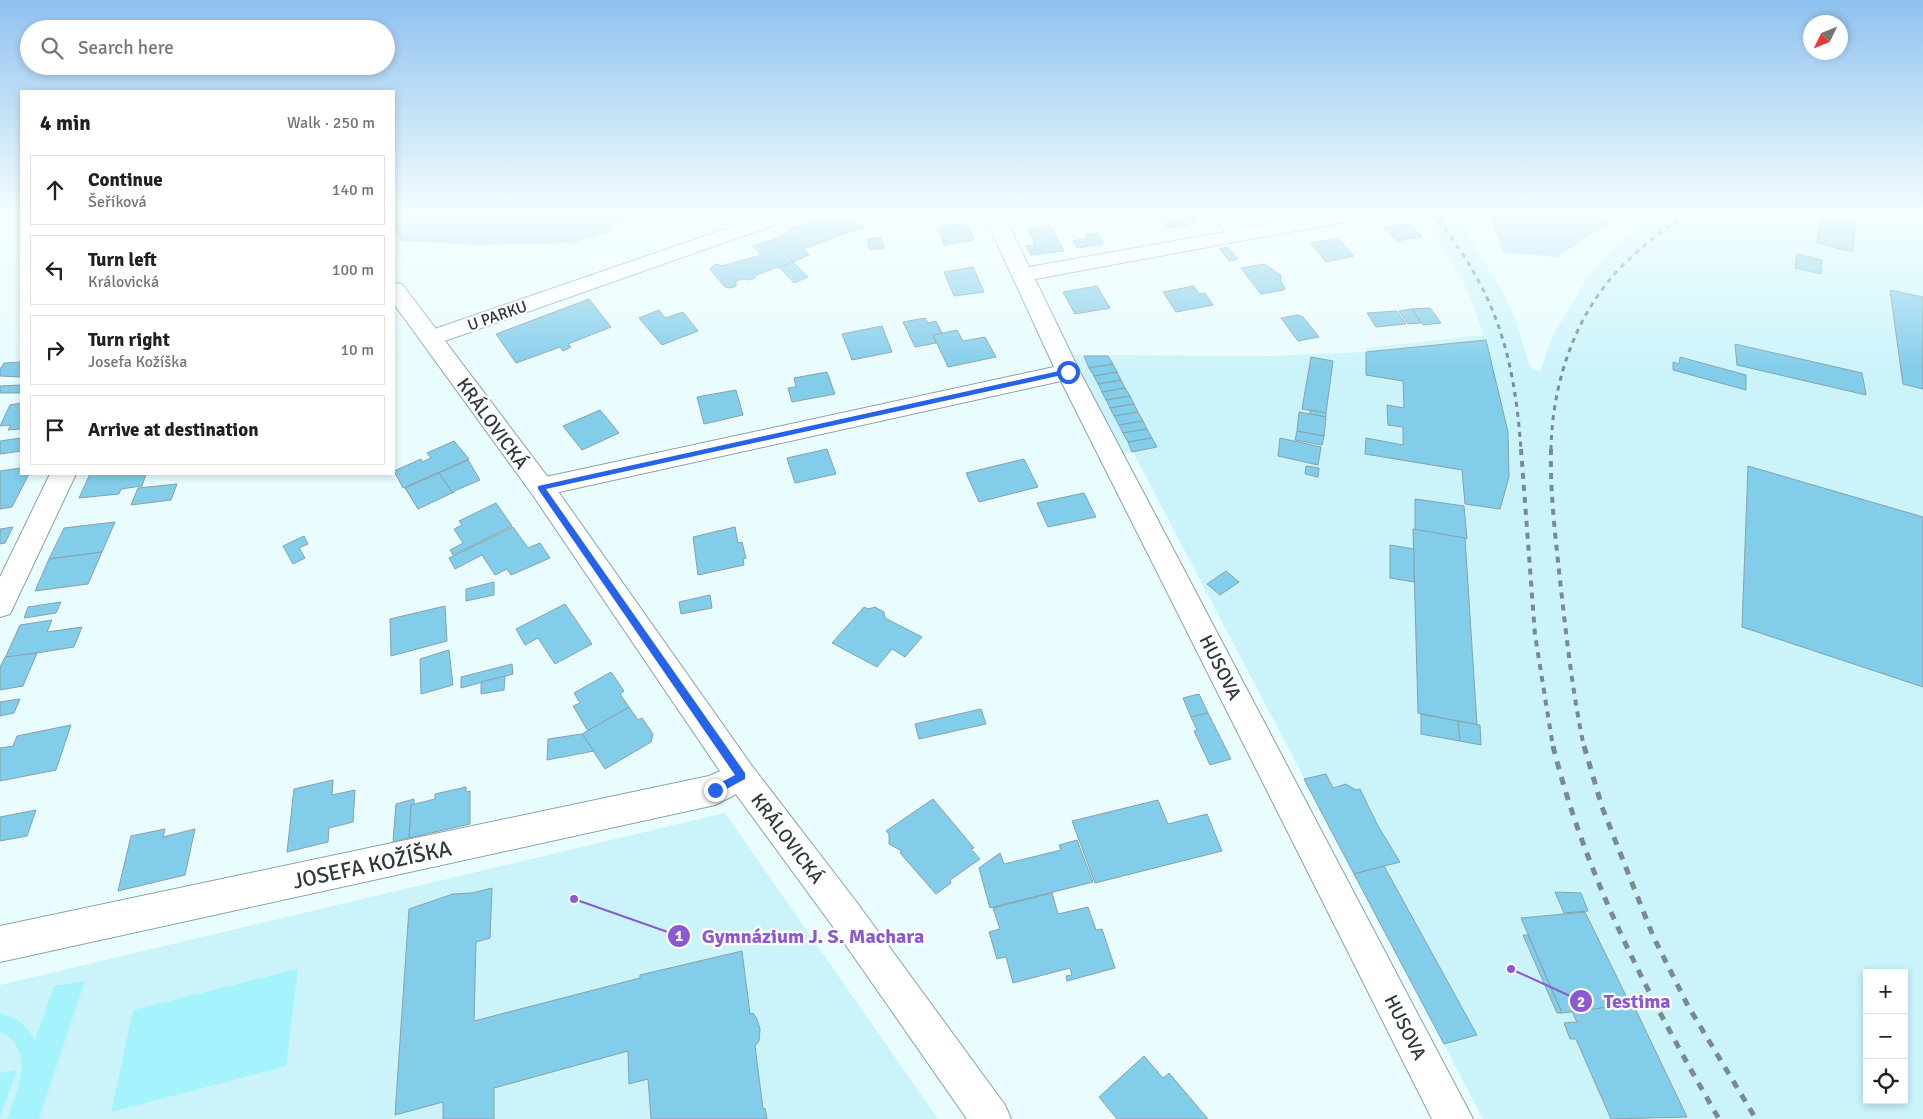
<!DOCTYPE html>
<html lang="en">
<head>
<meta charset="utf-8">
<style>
	:root { --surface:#fff; --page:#f6f6f6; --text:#202124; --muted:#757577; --line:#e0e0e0 }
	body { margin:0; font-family:Signika,sans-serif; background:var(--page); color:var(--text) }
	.controls { position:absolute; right:15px; bottom:15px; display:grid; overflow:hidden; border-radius:0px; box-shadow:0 2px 8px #0003 }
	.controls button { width:45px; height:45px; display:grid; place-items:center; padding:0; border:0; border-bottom:1px solid var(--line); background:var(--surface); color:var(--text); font:25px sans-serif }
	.compass { position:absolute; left:1803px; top:15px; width:45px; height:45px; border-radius:50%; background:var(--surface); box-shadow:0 2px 8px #0003; rotate:227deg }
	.stop { position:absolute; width:15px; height:15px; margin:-11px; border:4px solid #2563eb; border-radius:50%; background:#fff }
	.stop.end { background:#2563eb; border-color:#fff; box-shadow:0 1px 5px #0008 }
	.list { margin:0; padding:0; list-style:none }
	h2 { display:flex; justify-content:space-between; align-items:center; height:65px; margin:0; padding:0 20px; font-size:21px }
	h2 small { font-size:16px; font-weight:400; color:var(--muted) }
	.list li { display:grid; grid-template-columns:32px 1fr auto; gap:15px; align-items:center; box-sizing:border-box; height:70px; margin:0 10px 10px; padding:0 10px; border:1px solid var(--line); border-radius:0px }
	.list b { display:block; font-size:19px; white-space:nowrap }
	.list p { margin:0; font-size:16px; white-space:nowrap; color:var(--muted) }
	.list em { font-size:16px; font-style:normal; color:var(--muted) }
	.icon { flex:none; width:28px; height:28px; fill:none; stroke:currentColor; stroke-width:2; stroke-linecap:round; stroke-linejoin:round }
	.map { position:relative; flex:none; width:1923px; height:1119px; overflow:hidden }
	.search { position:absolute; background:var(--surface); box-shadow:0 2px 8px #0003; left:20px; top:20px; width:375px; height:55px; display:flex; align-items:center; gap:12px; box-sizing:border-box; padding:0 18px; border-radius:28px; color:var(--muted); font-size:19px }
	.panel { position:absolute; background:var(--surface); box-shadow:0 2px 8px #0003; left:20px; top:90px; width:375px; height:385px; border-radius:0px }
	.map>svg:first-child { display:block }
</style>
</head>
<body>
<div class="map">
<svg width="1923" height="1119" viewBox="0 0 1923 1119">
	<rect width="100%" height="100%" fill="#e9fcfe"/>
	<g fill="#cbf4fa" fill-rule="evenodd">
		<path d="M1416,213H1449L1466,233L1504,293L1518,327L1530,368L1540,372L1553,335L1588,277L1614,248L1634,231L1661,213H1923V1119H1483L1133,452L1120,454L1070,355L1271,356L1366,352V348L1483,335L1469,293L1449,257ZM1867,973H1904V1100H1867Z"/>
		<polygon points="725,813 938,1119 0,1119 0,985"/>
	</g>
	<g fill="#a5f4fd">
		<polygon points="298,969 286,1066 111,1112 133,1010"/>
		<path d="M85,981L39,1119H7C15,1096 31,1063 13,1041C10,1037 4,1034 0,1032V1014C19,1018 25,1024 35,1040L54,986Z"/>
		<polygon points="17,1070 0,1118 0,1073"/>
	</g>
	<g fill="#aad6f9">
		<polygon points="394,213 641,213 606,233 574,243 479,245 401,241 394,231"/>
		<polygon points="1488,213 1602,213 1609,223 1557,257 1503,252"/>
	</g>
	<g fill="#82cdea" stroke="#87a1ac">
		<polygon points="835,213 848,213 864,228 843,234 824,217"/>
		<polygon points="1157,213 1192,213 1197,221 1186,222 1188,225 1168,228"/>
		<polygon points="1820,213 1856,222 1853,252 1817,243"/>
		<polygon points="817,218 819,220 825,218 843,234 806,248 787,230"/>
		<polygon points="967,223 974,240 944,245 937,227"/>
		<polygon points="1409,223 1422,237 1397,241 1384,228"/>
		<polygon points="1050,226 1064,251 1031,255 1026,246 1035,245 1028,229"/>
		<polygon points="788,233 800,244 809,255 793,262 771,240"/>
		<polygon points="1097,233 1103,244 1077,248 1073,241 1087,238 1085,235"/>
		<polygon points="880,237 884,248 870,250 867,239"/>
		<polygon points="1338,238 1354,256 1326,262 1311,243"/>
		<polygon points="771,240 793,262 756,275 755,278 749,280 743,279 736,281 736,286 730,288 725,287 710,269 716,264 722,266 761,255 753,246"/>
		<polygon points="1228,247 1238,259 1229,261 1220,249"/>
		<polygon points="1797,254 1822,260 1821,274 1795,268"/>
		<polygon points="793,262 808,277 794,283 779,267"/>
		<polygon points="1264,264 1281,275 1281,282 1285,288 1284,290 1261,294 1241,268"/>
		<polygon points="973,267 984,292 954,296 944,272"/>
		<polygon points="1097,286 1110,308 1075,314 1063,292"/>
		<polygon points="1194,286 1199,294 1205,293 1213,305 1176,312 1163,292"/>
		<polygon points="1890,290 1923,297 1923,389 1903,384"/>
		<polygon points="589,299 611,327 568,344 571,347 563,351 560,347 516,363 496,334"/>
		<polygon points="1430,308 1441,323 1423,325 1412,309"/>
		<polygon points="1412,309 1421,323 1408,324 1399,311"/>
		<polygon points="659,310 665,318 683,312 698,331 662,345 639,318"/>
		<polygon points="1397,311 1406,324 1376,327 1367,313"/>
		<polygon points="1297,315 1303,317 1319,337 1298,341 1281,318"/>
		<polygon points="925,318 928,323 936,321 942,333 933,335 936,343 915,347 903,322"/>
		<polygon points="882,326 892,352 852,360 842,334"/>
		<polygon points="957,330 963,341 985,337 996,357 948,367 933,335"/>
		<polygon points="1486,340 1508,432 1509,477 1500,509 1465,504 1462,470 1365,454 1366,438 1403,445 1403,427 1388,425 1387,405 1404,408 1403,381 1366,375 1366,352"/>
		<polygon points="1735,344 1862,373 1866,395 1737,365"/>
		<polygon points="1084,356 1108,356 1113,364 1089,368"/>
		<polygon points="1311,357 1333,361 1326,413 1302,409"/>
		<polygon points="1680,357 1746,375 1746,390 1673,370 1673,362 1679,364"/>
		<polygon points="21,362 21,377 0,376 0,369 4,363"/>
		<polygon points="1113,364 1117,372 1094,376 1089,368"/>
		<polygon points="827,372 835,394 792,402 788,388 796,387 794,378"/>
		<polygon points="1117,372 1121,380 1098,384 1094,376"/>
		<polygon points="1121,380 1125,388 1102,392 1098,384"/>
		<polygon points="21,385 21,393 0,393 0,386"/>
		<polygon points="1125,388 1130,396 1106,400 1102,392"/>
		<polygon points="736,390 743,415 704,424 697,397"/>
		<polygon points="1130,396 1134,404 1110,408 1106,400"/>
		<polygon points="21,403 21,429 8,430 11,425 0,426 10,405"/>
		<polygon points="1134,404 1138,412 1114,416 1110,408"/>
		<polygon points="600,410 619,433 582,450 563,426"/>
		<polygon points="1310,410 1326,413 1326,417 1310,414"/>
		<polygon points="1138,412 1143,421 1119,425 1114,416"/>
		<polygon points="1299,412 1326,417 1324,436 1297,431"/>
		<polygon points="1143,421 1147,429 1123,433 1119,425"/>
		<polygon points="1147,429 1152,438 1128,442 1123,433"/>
		<polygon points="1297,431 1324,436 1322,445 1295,440"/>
		<polygon points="21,438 21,451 0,454 0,441"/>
		<polygon points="1152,438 1157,447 1132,452 1128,442"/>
		<polygon points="1280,438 1321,447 1318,465 1278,456"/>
		<polygon points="454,441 469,459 403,488 394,471 421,459 422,462 431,458 427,453"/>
		<polygon points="827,449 836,474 795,483 787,458"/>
		<polygon points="1024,459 1038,487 979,502 966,473"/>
		<polygon points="468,460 480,480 452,492 439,473"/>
		<polygon points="1306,466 1319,468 1318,477 1305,474"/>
		<polygon points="1748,466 1923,517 1923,687 1742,627"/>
		<polygon points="21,468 21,474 29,474 12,507 0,509 0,471"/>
		<polygon points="439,473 452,492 454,492 418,509 405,488"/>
		<polygon points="90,474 146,474 142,486 121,489 119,494 79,498"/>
		<polygon points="177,484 171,500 131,505 138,488"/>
		<polygon points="1084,493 1096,517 1048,527 1037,503"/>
		<polygon points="1415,499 1464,506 1467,539 1415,530"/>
		<polygon points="496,503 512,526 453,555 450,550 463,543 454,529 462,525 459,521"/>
		<polygon points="115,522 102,552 49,559 64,528"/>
		<polygon points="13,527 5,543 0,544 0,529"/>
		<polygon points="513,527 528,548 540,543 550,558 511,575 507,569 495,575 482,555 455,569 449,558"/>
		<polygon points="735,527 738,543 742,542 746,558 743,559 744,565 698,575 693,537"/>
		<polygon points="1413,529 1465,538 1477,725 1418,713"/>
		<polygon points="304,536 308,544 299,548 305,558 293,564 283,546"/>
		<polygon points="1390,545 1414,549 1414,582 1390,578"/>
		<polygon points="102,552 88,584 35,591 49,559"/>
		<polygon points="1226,571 1239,582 1220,595 1207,584"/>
		<polygon points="494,582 494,595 466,601 466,589"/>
		<polygon points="710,595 712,608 681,614 679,602"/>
		<polygon points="61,602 56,613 24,618 28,607"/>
		<polygon points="565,604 592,644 555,664 538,638 525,645 516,629"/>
		<polygon points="445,606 447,641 391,656 390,619"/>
		<polygon points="864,607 868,609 875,607 884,612 885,618 922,637 905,657 892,649 877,667 832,643"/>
		<polygon points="52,620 47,632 82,627 74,647 5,658 20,625"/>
		<polygon points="449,650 453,685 421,694 420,659"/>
		<polygon points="37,653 23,686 0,690 0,667 5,657"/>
		<polygon points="512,664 513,674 461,688 461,677"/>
		<polygon points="611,672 624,691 620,694 629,707 588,731 573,706 580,703 574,693"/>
		<polygon points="505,676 504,690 481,694 481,682"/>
		<polygon points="1199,694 1208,713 1191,717 1183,698"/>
		<polygon points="20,699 14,713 0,716 0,702"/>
		<polygon points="629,707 638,720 642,718 653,734 651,742 605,769 582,734"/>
		<polygon points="981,709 986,724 919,739 915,724"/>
		<polygon points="1208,713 1231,759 1210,765 1194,731 1197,730 1191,717"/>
		<polygon points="1421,714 1458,721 1460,741 1421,734"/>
		<polygon points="1458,721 1480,725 1481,745 1460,741"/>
		<polygon points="71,725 56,770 0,781 0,748 13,746 17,736"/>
		<polygon points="582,734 594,751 547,760 548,739"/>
		<polygon points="1326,774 1333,788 1346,784 1356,790 1360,789 1378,826 1400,862 1354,874 1304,779"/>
		<polygon points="333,780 332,795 355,790 353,822 329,828 328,842 287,852 294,789"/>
		<polygon points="466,787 466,792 470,791 470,824 409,838 411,805 435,799 435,794"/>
		<polygon points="414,799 414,804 411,805 409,838 393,842 396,804"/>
		<polygon points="933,799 974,848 971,849 980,859 950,880 951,883 936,894 900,853 902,851 889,844 889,834 886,831"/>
		<polygon points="1158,800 1168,824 1207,814 1222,851 1095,883 1072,821"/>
		<polygon points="36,810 27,836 0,841 0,817"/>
		<polygon points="165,829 163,837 195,829 185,875 118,891 131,836"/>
		<polygon points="1077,840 1093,882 990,908 979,868 1000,853 1004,864 1061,850 1059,845"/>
		<polygon points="1384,866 1477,1035 1444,1044 1354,874"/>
		<polygon points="492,888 490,938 476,942 474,1021 640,978 640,975 742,951 750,1014 753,1013 757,1019 760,1029 759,1041 755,1046 763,1109 765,1108 767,1119 651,1119 648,1079 629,1084 628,1051 494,1088 494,1119 443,1119 443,1102 395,1115 409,909 453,894 472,893"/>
		<polygon points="1555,892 1581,893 1588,911 1564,913"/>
		<polygon points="1052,893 1058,914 1088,907 1096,930 1102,929 1115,968 1067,981 1066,976 1072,975 1070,968 1013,983 1006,957 997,959 989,932 1000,929 993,908"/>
		<polygon points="1585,912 1630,1004 1631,1005 1562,1013 1521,918"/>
		<polygon points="1523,935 1528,935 1562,1013 1557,1013"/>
		<polygon points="1630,1004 1633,1004 1687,1117 1611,1119 1576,1039 1570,1039 1564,1023 1577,1022 1572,1012"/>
		<polygon points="1144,1056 1163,1078 1169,1073 1208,1119 1117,1119 1099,1097"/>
	</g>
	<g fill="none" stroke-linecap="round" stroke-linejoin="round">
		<g stroke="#87a4a8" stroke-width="2">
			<g id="minor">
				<polygon points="772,213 800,213 797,217 439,343 431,345 423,343 420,338 423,333"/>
				<polygon points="983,213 1003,213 1029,267 1225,232 1211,213 1231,213 1243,228 1329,213 1370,213 1367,217 1360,219 1035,279 1080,372 1473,1119 1432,1119 1061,381 541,496 532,494 528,487 532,480 541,478 1054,367"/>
				<polygon points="50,474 76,474 10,614 0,617 0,577"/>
				<polygon points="741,762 752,766 757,776 752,786 715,805 0,962 0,926 709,776"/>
			</g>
		</g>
		<g stroke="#87a4a8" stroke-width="2">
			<polygon id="major" points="394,283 402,284 550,480 752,766 855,900 1005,1105 1011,1119 967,1119 831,924 730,786 532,494 394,304"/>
		</g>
		<use href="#minor" fill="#fff" fill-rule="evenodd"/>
		<use href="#major" fill="#fff" fill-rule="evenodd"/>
		<g stroke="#7b8a8c" stroke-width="3" stroke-dasharray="5 5" stroke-linecap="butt">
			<path d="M1432,213C1495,289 1514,352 1521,450"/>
			<path d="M1551,450C1552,382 1576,311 1625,263C1644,244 1666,228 1688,213"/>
		</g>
		<g stroke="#7b8a8c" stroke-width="4" stroke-dasharray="6 6" stroke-linecap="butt">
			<polyline points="1521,449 1535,635 1553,747"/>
			<path d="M1551,449C1550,496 1556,542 1561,589C1567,642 1573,695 1584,747"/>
		</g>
		<g stroke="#7b8a8c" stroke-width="5" stroke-dasharray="8 8" stroke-linecap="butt">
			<path d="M1553,746C1586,879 1651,1001 1719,1119"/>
			<polyline points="1584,746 1602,807 1653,936 1688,1006 1756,1119"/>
		</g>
	</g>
	<linearGradient id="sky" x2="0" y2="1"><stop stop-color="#8fc2ef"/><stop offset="0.58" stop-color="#f5feff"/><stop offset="1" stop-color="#f5feff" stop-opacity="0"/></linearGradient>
	<rect width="1923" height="369" fill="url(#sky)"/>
	<polygon fill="#2563eb" points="1068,369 1071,370 1071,373 546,489 745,773 745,779 719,793 712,793 712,787 735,775 538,489 538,486"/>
	<g text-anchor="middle" stroke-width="4.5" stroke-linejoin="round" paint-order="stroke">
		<g font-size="16" fill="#2d393b" stroke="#fff">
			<text transform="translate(497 315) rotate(-19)" y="6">U PARKU</text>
		</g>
		<g font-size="19" fill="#2d393b" stroke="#fff">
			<text transform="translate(493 423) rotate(54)" y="7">KRÁLOVICKÁ</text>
			<text transform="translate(1221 667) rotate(63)" y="7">HUSOVA</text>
			<text transform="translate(788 838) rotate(53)" y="7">KRÁLOVICKÁ</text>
			<text transform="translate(1406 1027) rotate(63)" y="7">HUSOVA</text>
		</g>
		<g font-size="22" fill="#2d393b" stroke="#fff">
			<text transform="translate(372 864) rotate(-12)" y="8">JOSEFA KOŽÍŠKA</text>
		</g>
	</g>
	<path fill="none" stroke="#8b5ad3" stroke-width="2" d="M574 899L679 936M1511 969L1581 1001"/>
	<g fill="#8b5ad3" stroke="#fff" stroke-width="2">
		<circle cx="574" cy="899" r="5"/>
		<circle cx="1511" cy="969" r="5"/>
		<circle cx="679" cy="936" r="12"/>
		<circle cx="1581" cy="1001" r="12"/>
	</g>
	<g font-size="15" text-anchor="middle" font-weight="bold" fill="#fff">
		<text x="679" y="941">1</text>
		<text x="1581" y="1007">2</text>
	</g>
	<g font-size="20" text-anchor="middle" font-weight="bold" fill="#8b5ad3" stroke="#fff" stroke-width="4.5" stroke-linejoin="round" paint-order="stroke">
		<text x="813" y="943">Gymnázium J. S. Machara</text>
		<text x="1637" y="1008">Testima</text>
	</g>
</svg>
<div class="controls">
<button>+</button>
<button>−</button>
<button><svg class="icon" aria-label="locate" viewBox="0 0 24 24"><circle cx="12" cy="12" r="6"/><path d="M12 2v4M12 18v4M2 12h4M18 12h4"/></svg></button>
</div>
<svg class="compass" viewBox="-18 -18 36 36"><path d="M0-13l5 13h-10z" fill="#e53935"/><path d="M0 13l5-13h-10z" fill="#757577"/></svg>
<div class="stop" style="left:1068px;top:372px"></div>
<div class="stop end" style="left:715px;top:790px"></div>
<div class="search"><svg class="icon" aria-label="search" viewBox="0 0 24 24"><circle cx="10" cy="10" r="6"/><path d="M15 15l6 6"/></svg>Search here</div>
<section class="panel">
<h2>4 min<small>Walk · 250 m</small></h2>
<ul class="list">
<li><svg class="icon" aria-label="ahead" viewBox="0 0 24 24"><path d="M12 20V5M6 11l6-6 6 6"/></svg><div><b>Continue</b><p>Šeříková</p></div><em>140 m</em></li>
<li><svg class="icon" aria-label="left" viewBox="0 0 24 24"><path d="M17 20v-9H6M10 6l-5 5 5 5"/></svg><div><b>Turn left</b><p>Královická</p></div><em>100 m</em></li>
<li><svg class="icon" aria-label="right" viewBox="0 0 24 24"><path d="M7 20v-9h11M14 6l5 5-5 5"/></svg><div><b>Turn right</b><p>Josefa Kožíška</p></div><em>10 m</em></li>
<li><svg class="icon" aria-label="arrive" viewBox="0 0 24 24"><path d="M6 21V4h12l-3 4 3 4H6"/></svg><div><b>Arrive at destination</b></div></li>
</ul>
</section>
</div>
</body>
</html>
